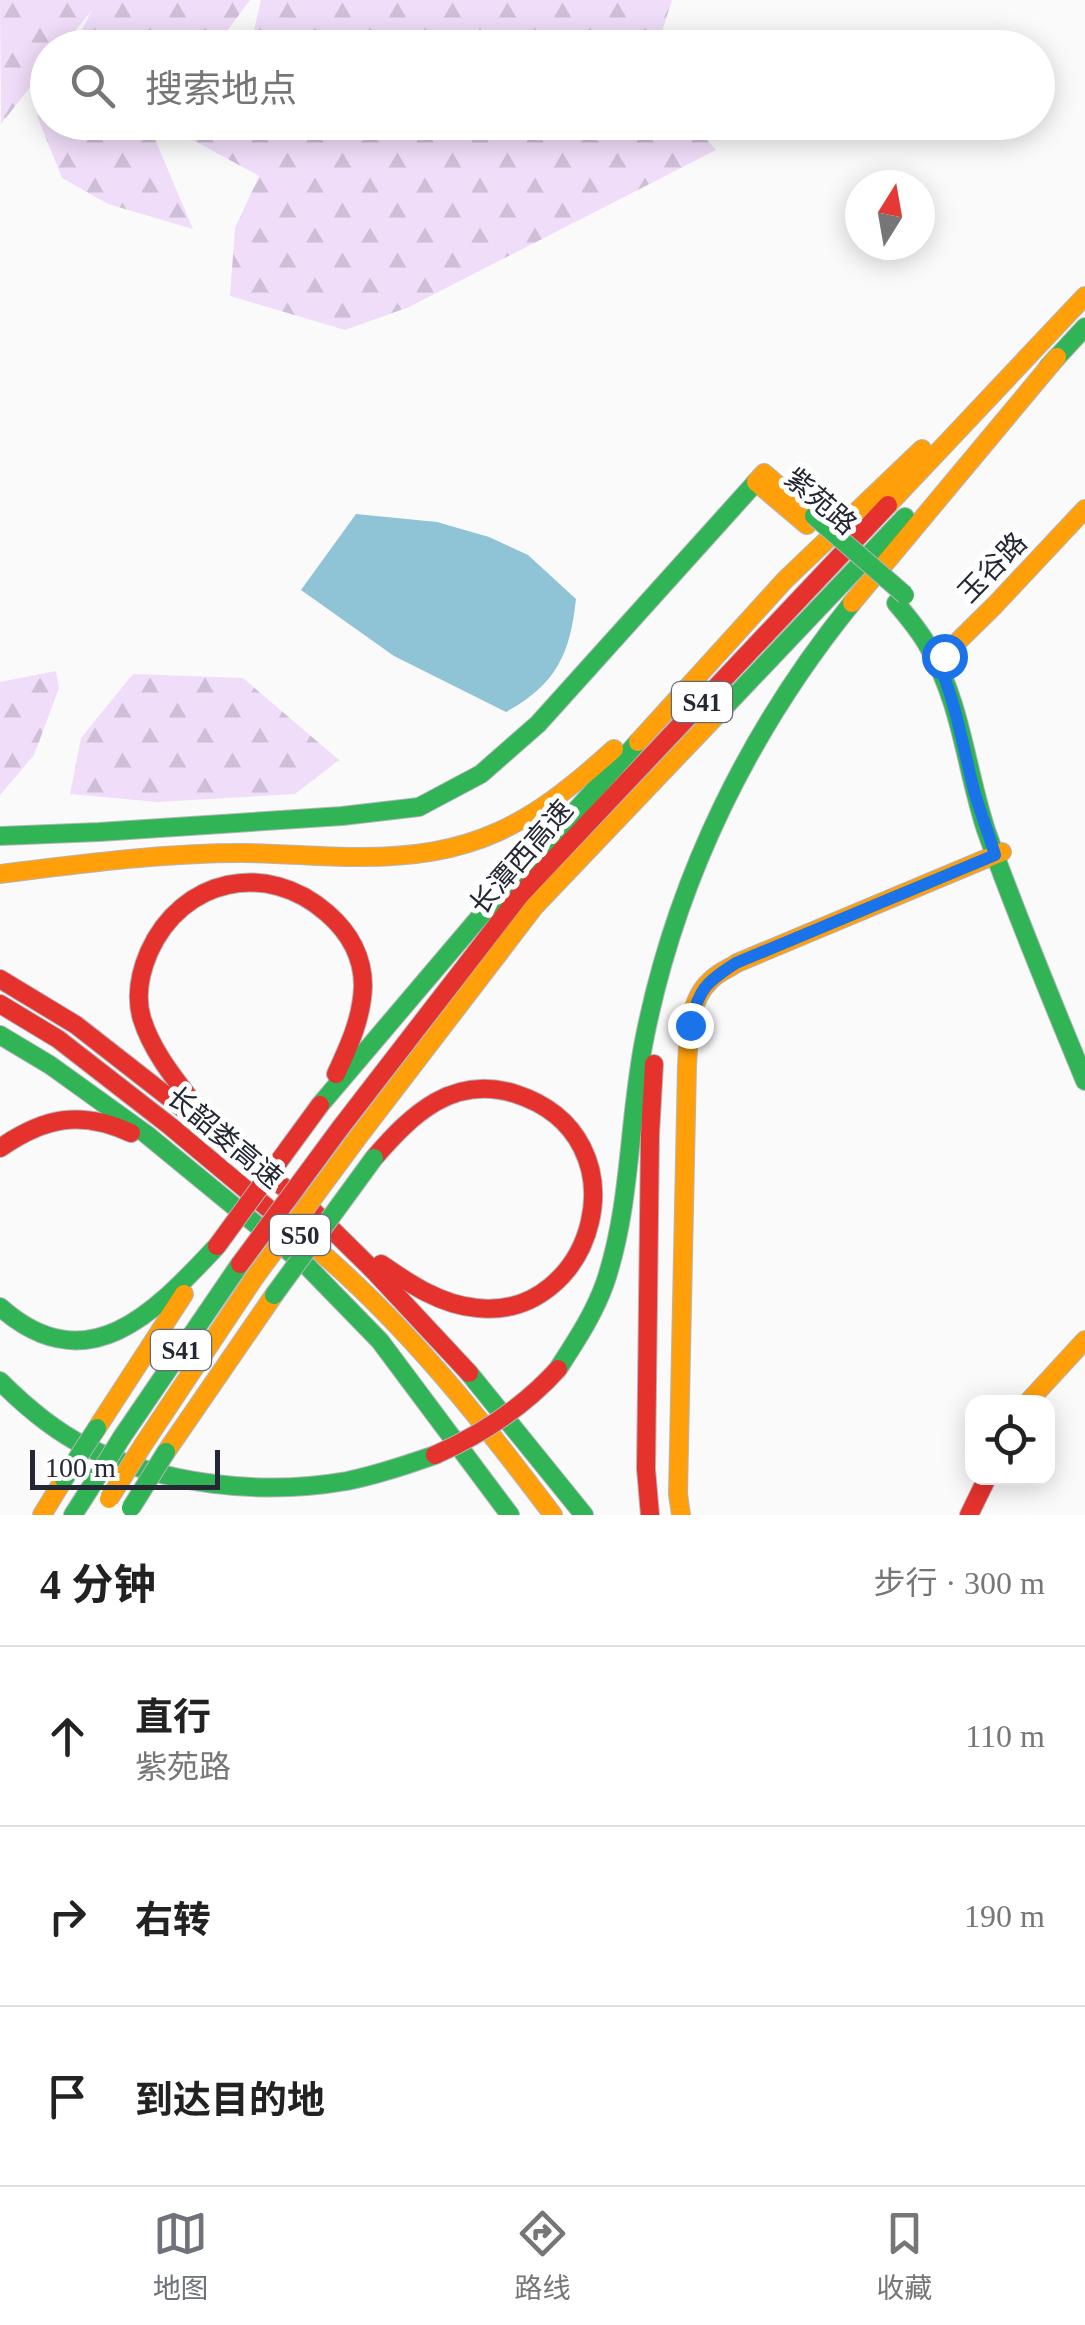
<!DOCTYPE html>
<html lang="zh">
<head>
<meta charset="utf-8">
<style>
	:root { --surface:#fff; --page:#f2f2f2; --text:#222; --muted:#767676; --line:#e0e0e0; --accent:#6f727a }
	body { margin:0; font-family:"Times New Roman","Noto Sans SC",serif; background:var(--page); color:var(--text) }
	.controls { position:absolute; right:30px; bottom:30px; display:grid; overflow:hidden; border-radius:20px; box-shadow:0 5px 25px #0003 }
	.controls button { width:90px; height:90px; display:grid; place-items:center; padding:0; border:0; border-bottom:2px solid var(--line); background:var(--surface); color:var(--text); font:50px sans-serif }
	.compass { position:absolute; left:845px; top:170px; width:90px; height:90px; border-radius:50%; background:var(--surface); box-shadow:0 5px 25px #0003; rotate:11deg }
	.scale { position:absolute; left:30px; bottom:25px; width:190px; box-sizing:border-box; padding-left:10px; border:5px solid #242835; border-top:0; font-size:28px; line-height:35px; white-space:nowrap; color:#242835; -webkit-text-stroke:8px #fff; paint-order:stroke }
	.stop { position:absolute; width:30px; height:30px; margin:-22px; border:8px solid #1a73e8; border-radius:50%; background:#fff }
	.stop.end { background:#1a73e8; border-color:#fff; box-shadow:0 2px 10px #0008 }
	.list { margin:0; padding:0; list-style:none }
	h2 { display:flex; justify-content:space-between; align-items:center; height:130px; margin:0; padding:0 40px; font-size:42px }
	h2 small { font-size:32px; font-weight:400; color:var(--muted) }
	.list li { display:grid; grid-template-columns:65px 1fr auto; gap:30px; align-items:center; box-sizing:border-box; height:180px; padding:0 40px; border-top:2px solid var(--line) }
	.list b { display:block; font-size:38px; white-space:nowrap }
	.list p { margin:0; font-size:32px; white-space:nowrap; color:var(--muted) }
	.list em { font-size:32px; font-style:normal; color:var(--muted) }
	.icon { flex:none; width:55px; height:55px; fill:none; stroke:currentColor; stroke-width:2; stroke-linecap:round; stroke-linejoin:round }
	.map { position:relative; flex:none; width:1085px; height:1515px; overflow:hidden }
	.search { position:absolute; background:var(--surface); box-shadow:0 5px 25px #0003; left:30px; right:30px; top:30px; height:110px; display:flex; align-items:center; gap:25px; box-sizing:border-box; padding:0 35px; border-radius:55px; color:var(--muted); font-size:38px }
	.sheet { height:670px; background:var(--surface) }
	nav { display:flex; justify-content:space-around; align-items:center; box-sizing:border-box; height:140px; border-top:2px solid var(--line); background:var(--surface); font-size:28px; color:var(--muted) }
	nav a { display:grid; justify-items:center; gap:5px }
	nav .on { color:var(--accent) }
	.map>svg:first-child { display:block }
</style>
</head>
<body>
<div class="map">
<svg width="1085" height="1515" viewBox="0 0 1085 1515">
	<defs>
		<pattern id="forest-firs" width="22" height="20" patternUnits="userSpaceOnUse" patternTransform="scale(2.5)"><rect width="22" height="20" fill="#f0ddf9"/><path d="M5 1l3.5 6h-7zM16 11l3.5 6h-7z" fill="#cebed6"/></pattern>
	</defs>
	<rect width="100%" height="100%" fill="#fafafa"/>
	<g fill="url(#forest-firs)">
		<polygon points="0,0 250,0 215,47 73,47 92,10 62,47 48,48 47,66 1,124"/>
		<polygon points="261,0 672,0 657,47 250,47"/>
		<polygon points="47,96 48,122 159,123 152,132 193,229 108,204 62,178 37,116"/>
		<polygon points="185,122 692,123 716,150 409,307 345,330 230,296 235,228 259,176 176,131"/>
		<polygon points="56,671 59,688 34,755 0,795 0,682"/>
		<polygon points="133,674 243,678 339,760 295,794 158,802 70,794 81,738"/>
	</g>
	<path fill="#8fc3d6" d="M356,514L437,522L489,537L528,555L576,599C570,655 556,684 506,712L394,656L301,590Z"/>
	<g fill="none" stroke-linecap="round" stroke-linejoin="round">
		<g stroke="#b4b6bb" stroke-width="20">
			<g id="fast">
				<polyline points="1048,367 1085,327"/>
				<path d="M896,603C908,617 919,630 928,646C961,702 966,769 986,830C1016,915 1051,998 1085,1081"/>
				<polyline points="718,714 905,517"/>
				<polyline points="0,836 99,832 342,816 419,807 481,774 538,724 756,482"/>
				<polyline points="0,1035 50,1065 146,1134 309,1268 380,1341 510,1515"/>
				<polyline points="320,1105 489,906 638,742"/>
				<path d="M0,1307C88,1385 156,1311 217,1246"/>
				<path d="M558,1369C576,1341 594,1314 605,1283C632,1203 628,1118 645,1036C677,877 750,729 852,603"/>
				<polyline points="469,1373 584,1515"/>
				<path d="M0,1381C25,1406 53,1430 85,1446C163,1485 261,1496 347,1481C377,1475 406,1465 435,1455"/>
				<polyline points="122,1437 240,1264"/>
				<polyline points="73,1515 89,1490"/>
			</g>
		</g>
		<g stroke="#b4b6bb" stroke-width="20">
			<g id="slow">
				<polyline points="888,505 1085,296"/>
				<polyline points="807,525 756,482 764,473 814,516"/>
				<polyline points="852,603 1057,357"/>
				<polyline points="937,662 995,605 1085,509"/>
				<polyline points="638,742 785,580 922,449"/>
				<path d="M0,874C80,864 161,853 242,853C280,853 318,857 356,857C473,858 529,826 614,749"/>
				<polyline points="356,1140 535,906 718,714"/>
				<path d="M312,1245C404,1322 481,1419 553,1515"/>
				<polyline points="1028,1402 1085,1340"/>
				<polyline points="97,1428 184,1294"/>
				<polyline points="143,1445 255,1277"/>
				<polyline points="166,1452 274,1295"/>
				<polyline points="42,1515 64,1479"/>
				<path d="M681,1515L678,1494L687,1065C689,1037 688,1001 710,981C717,973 728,969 737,963L1002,852"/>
			</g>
		</g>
		<g stroke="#b4b6bb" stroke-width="20">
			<g id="jam">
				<polyline points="0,979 76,1025 309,1207 373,1270 469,1373"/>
				<polyline points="0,1004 58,1039 170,1126 312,1245"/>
				<path d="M194,1104C174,1078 152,1051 142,1019C135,996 140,973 149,952C182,878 267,860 327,913C349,932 363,957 363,986C362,1018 349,1046 336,1074"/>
				<polyline points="341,1127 521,894 888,505"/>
				<path d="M0,1148C45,1117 81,1110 131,1133"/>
				<path d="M374,1158C412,1114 453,1074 516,1094C648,1137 594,1321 477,1308C441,1305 410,1284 381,1264"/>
				<polyline points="650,1515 646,1469 650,1135 654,1064"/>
				<polyline points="969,1515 987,1478"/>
			</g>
		</g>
		<use href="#fast" stroke="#30b455" stroke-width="18"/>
		<use href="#slow" stroke="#ff9f0a" stroke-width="18"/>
		<use href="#jam" stroke="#e5322d" stroke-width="18"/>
		<g stroke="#b4b6bb" stroke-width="20" stroke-linecap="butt">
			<g id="fast-bridge">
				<polyline points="814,516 905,595"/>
				<polyline points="274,1295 374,1158"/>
				<polyline points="64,1479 97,1428"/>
				<polyline points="89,1490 122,1437"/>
				<polyline points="131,1508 166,1452"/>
			</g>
		</g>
		<g stroke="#b4b6bb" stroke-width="20" stroke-linecap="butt">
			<g id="slow-bridge">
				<polyline points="255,1277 356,1140"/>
				<polyline points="109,1499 143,1445"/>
			</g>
		</g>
		<g stroke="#b4b6bb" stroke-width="20" stroke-linecap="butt">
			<g id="jam-bridge">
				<polyline points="217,1246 320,1105"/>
				<polyline points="240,1264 341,1127"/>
				<path d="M435,1455C482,1434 523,1408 558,1369"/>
			</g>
		</g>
		<use href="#fast-bridge" stroke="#30b455" stroke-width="18"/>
		<use href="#slow-bridge" stroke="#ff9f0a" stroke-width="18"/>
		<use href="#jam-bridge" stroke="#e5322d" stroke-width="18"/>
	</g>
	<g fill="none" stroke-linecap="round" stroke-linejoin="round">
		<path stroke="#1a73e8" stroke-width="12" d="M690,1025C699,989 705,983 736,963L995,855C989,835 981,814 975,794C963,749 957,705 938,662L944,656"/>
	</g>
	<g text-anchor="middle" stroke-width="10" stroke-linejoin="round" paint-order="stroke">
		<g fill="#fff" stroke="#666872" stroke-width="2.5">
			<rect x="672" y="682" width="60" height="40" rx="8"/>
			<rect x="270" y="1215" width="60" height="40" rx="8"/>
			<rect x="151" y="1330" width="60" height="40" rx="8"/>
		</g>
		<g font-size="25" font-weight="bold" fill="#242835">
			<text x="702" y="711">S41</text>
			<text x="300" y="1244">S50</text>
			<text x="181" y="1359">S41</text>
		</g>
		<g font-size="28" fill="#242835" stroke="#fff">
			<text transform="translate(821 501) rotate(41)" y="10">紫苑路</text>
			<text transform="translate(992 567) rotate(-46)" y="10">玉谷路</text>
			<text transform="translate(521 857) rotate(-49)" y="10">长潭西高速</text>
			<text transform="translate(225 1137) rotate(40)" y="10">长韶娄高速</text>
		</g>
	</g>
</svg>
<div class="controls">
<button><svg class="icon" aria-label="locate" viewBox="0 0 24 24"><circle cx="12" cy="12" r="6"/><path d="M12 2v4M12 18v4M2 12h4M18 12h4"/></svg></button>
</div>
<svg class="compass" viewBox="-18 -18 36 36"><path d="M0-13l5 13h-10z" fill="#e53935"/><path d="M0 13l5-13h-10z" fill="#767676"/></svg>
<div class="scale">100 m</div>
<div class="stop" style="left:944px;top:656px"></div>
<div class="stop end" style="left:690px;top:1025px"></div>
<div class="search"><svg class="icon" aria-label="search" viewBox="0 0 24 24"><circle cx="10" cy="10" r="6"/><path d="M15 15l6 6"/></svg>搜索地点</div>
</div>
<section class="sheet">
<h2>4 分钟<small>步行 · 300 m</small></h2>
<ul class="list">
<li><svg class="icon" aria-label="ahead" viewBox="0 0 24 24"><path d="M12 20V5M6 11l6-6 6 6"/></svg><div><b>直行</b><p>紫苑路</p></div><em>110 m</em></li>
<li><svg class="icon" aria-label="right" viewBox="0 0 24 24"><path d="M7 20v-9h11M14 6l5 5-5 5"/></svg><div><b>右转</b></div><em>190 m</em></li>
<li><svg class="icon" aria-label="arrive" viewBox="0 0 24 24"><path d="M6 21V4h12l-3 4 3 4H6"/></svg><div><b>到达目的地</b></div></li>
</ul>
</section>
<nav>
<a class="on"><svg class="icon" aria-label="map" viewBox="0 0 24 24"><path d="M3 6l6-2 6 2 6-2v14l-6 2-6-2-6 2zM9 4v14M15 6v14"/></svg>地图</a>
<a><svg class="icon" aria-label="directions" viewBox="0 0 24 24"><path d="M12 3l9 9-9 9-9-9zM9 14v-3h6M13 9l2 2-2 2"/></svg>路线</a>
<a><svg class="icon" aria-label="saved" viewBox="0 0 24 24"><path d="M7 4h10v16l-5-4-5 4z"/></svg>收藏</a>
</nav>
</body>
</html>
